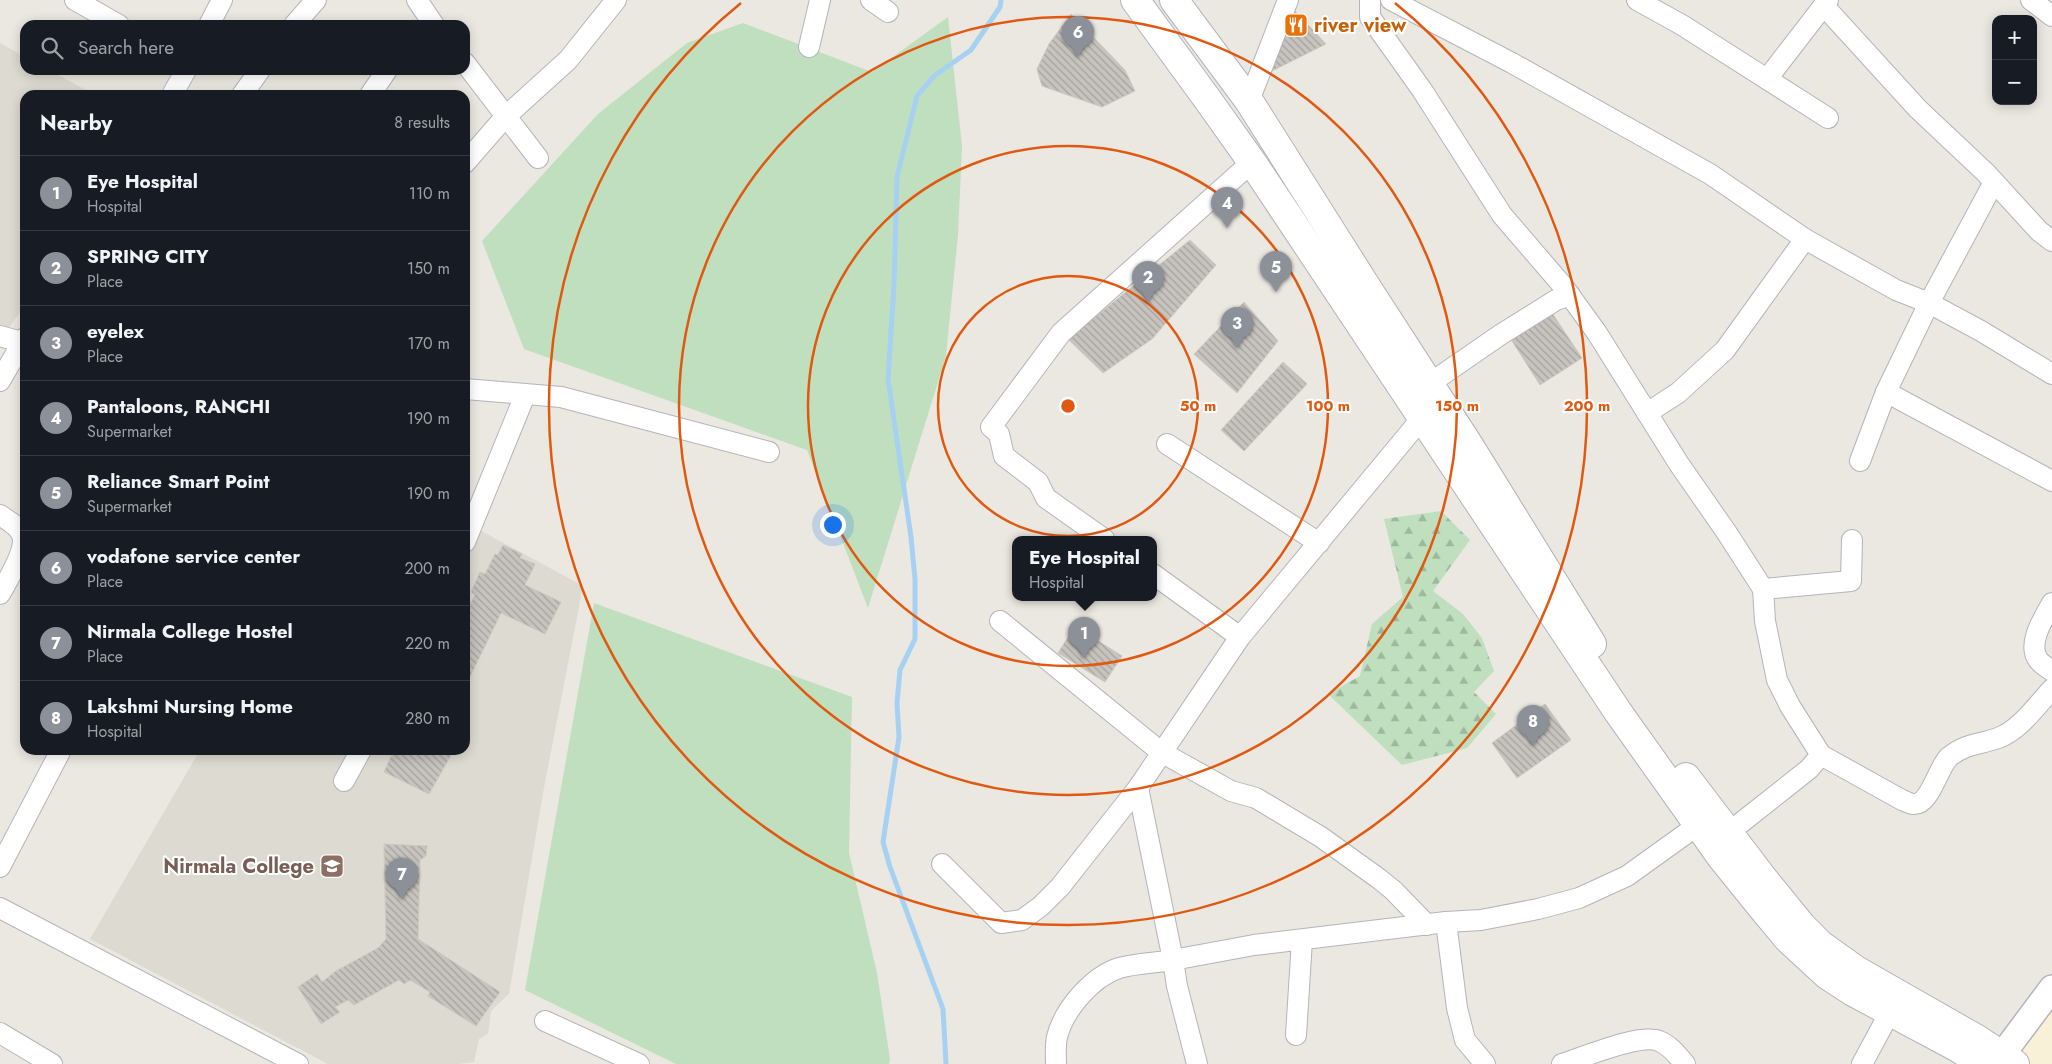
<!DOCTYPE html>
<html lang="en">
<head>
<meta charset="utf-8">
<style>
	:root { --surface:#171b24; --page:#20242c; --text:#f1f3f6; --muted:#9ea1a6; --line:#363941; --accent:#8c9099 }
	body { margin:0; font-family:Jost,sans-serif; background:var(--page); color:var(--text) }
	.controls { position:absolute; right:15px; top:15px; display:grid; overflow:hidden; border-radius:10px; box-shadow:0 2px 12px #0003 }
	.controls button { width:45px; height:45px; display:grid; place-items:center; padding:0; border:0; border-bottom:1px solid var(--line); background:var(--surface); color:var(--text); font:25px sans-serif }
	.you { position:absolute; left:832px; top:524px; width:18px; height:18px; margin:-12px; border:4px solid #fff; border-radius:50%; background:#1a73e8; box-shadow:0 0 0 8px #1a73e833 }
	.badge { display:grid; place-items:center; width:32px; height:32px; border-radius:50%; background:var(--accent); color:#fff; font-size:16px; font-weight:700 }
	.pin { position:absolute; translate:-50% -41px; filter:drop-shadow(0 1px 2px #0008) }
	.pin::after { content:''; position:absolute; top:26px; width:18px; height:15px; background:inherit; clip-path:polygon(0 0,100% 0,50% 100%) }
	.popup { position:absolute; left:1012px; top:536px; width:145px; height:65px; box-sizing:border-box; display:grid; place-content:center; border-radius:10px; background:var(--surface); filter:drop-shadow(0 1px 4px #0005); font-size:16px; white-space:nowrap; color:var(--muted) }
	.popup b { font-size:19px; color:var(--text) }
	.popup::after { content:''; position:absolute; left:50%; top:100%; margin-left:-10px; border:10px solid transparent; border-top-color:var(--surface) }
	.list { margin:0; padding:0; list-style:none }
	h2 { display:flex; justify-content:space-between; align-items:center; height:65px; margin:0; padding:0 20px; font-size:21px }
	h2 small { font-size:16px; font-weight:400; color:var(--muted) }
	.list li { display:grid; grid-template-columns:32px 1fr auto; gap:15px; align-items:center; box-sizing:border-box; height:75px; padding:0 20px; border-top:1px solid var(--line) }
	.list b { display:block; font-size:19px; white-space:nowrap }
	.list p { margin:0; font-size:16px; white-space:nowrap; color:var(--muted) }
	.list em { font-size:16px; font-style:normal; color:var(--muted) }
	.icon { flex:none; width:28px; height:28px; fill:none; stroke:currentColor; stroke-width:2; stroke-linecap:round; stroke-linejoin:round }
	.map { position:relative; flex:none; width:2052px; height:1064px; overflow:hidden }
	.search { position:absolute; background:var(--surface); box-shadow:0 2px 12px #0003; left:20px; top:20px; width:450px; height:55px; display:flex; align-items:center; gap:12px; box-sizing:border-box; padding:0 18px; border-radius:15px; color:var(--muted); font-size:19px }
	.panel { position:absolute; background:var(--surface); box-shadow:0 2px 12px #0003; left:20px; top:90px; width:450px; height:665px; border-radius:15px }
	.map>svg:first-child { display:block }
</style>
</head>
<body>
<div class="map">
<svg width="2052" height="1064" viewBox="0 0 2052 1064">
	<defs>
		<pattern id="forest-firs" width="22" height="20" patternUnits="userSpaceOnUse" patternTransform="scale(1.25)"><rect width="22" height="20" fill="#bfdfbf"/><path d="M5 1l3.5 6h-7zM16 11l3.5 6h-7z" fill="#9eb89e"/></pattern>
		<pattern id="building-back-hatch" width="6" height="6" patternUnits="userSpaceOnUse" patternTransform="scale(1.25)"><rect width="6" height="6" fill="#c7c4bf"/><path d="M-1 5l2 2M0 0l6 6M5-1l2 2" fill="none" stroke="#a5a29e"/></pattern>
	</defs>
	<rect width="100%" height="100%" fill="#eae8e0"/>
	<polygon fill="#f8f1d7" points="2052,994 2052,1064 2024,1064 2008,1053"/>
	<g fill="#dcdad1">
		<polygon points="0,43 25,57 25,70 49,70 95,95 25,95 25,304 9,328 0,325"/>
		<polygon points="465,522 583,586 543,793 509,994 491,1011 488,1034 479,1039 474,1062 458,1064 328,1064 90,939 200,750 465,750"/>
	</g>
	<g fill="#bfdfbf">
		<polygon points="948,17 962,146 958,235 946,356 868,608 807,450 524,349 482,241 598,114 687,43 743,23 872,72"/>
		<polygon points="594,603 852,697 849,853 877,973 890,1059 889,1064 676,1064 525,990"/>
	</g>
	<polygon fill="url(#forest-firs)" points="1441,511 1470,540 1433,591 1463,614 1482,638 1494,671 1474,692 1496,714 1467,748 1402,765 1328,694 1360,676 1372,624 1403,597 1384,519"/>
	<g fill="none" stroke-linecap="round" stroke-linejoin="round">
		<polyline stroke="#a7d1f3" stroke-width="5" points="946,1064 943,1009 890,867 883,842 899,737 897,703 900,670 915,639 915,579 911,537 888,379 894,285 897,177 917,96 934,76 971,50 1000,7 1001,0"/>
	</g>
	<g fill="url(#building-back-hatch)" stroke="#cdc9bf">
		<polygon points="1291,7 1326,44 1268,73"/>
		<polygon points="1071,14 1125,70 1135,91 1102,107 1042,86 1037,69 1049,44"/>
		<polygon points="1190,240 1216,265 1152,339 1103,373 1068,339"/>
		<polygon points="1244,302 1278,341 1237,393 1194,354"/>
		<polygon points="1548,307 1582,358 1540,385 1507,333"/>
		<polygon points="1283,362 1307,384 1244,451 1221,430"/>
		<polygon points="503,545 522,554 520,558 535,564 525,585 561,602 545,634 501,613 465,687 465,614 475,595 471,592 480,572 485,574 495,554 498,555"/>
		<polygon points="1075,626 1122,656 1105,682 1058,653"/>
		<polygon points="1545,704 1571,740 1517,778 1492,743"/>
		<polygon points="388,750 454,750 429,794 384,772 393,752"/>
		<polygon points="384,844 427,846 426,856 420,860 418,939 500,992 476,1026 428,996 430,992 410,980 404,984 399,980 354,1005 348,1000 335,1007 340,1012 321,1024 298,987 317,974 322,982 336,971 378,948 386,939"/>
	</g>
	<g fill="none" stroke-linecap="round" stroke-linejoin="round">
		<g stroke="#b3b5b9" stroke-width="22">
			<g id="minor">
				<polyline points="75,0 119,25"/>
				<polyline points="417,0 434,25"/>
				<polyline points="871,0 888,12"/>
				<polyline points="1370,0 1370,17 1422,90 1502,215 1563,286 1597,333 1679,464 1727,533 1763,589 1765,621 1777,680 1790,706 1821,755 1809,769 1728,833"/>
				<polyline points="1391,0 1512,63 1710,174 1805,239 1896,290 1929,303 1981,331 2052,374"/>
				<polyline points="1637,0 1682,25 1828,118"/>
				<polyline points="2031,0 2052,16"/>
				<polyline points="1824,6 1918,109 1986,173 2039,231 2052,241"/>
				<polyline points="209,25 222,0"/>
				<polyline points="294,25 316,0"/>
				<polyline points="809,47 820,0"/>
				<polyline points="465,63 538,158"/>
				<polyline points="1767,79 1828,0"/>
				<polyline points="172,95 186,70"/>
				<polyline points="242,95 260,70"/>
				<polyline points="370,95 387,70"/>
				<polyline points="1249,101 1288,0"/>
				<polyline points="465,163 505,117 568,60 616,0"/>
				<polyline points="0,336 25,343"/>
				<polyline points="0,381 25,338"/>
				<polyline points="1429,384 1500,335 1556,300 1570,295"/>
				<polyline points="465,389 561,397 769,452"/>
				<polyline points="1886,392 2052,481"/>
				<polyline points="1647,413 1678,393 1725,350 1805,239"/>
				<polyline points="1167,444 1319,543"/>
				<polyline points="1860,461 1886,392 1929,303 1994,182"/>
				<path d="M0,515C7,520 17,525 21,533C29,547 7,581 0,594"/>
				<polyline points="1104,539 1046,498 1038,482 1004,456 999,434 991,427 1061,333 1252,162"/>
				<polyline points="465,542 525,395"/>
				<polyline points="1153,574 1240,637"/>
				<polyline points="1763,589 1851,581 1852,540"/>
				<path d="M2052,603C2044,618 2028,641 2037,658C2040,664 2047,667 2052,671"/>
				<polyline points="1000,621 1161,752 1231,791 1256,798 1321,837 1378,878 1393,890 1427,925"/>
				<path d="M1821,755L1902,800C1905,801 1910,804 1913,804C1930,806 1938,767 1949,757C1966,743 1979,745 1998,738C2020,730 2037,705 2052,689"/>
				<polyline points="344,781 361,750"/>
				<polyline points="942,864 1001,923 1022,920 1041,906 1060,887 1138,788 1240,637 1422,418"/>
				<polyline points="0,867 61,750"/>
				<polyline points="0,908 298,1064"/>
				<polyline points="1446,922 1457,1008 1465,1040 1485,1064"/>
				<polyline points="545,1021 639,1064"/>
				<polyline points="0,1033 52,1064"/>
				<polyline points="1296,1035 1302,940"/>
				<path d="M1056,1064C1056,1055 1055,1046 1057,1037C1064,1009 1092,977 1119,968C1136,963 1156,963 1173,960L1138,788"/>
				<polyline points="1197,1064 1177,986 1173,960 1254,945 1446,922 1481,920 1538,909 1579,898 1627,876 1698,825"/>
				<path d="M1562,1064C1584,1057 1640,1033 1659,1041C1670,1045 1678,1056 1685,1064"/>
				<polyline points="1862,1064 1890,1012"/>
			</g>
		</g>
		<g stroke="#b3b5b9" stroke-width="28">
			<polyline id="tertiary" points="2002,1055 2052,988"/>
		</g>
		<g stroke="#b2b4b9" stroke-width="30">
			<g id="secondary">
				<polyline points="1135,0 1208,100 1252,162 1618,712 1721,857 1763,909 1788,939 1827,975 1853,992 1958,1048 1983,1064"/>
				<polyline points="1174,0 1249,101 1366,286 1467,442 1592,644"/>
				<polyline points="1686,777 1763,878 1802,926 1821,945 1856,970 1977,1039 2015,1064"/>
			</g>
		</g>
		<use href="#minor" stroke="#fff" stroke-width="20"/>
		<use href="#tertiary" stroke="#fff" stroke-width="25"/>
		<use href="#secondary" stroke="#fff" stroke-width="28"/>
	</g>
	<g fill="none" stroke="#e15910" stroke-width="2.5">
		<circle cx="1068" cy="406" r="130"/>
		<circle cx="1068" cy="406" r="260"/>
		<circle cx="1068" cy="406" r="389"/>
		<path d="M1395 3A519 519 0 1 1 741 3"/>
	</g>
	<defs>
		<g id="restaurant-square" transform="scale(1.25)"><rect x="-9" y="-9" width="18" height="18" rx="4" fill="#e8710a" stroke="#fff"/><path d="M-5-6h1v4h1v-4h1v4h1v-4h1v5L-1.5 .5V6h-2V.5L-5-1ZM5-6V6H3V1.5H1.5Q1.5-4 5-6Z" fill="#fff"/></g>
		<g id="university-square" transform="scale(1.25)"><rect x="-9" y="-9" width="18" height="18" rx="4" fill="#8d6e63" stroke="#fff"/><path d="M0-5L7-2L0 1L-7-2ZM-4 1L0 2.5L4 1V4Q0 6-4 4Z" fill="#fff"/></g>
	</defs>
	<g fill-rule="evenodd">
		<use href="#restaurant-square" x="1296" y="25"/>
		<use href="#university-square" x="332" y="866"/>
	</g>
	<g text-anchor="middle" stroke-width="4" stroke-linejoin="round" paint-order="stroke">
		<g font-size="20" font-weight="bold" fill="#c56008" stroke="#fff" text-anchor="start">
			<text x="1314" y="32">river view</text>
		</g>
		<g font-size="20" font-weight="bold" fill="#785e54" stroke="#fff" text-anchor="end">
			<text x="314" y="873">Nirmala College</text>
		</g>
	</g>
	<circle cx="1068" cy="406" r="8" fill="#e15910" stroke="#fff" stroke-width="2.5"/>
	<g font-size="15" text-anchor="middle" font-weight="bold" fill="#e15910" stroke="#fff" stroke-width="4" stroke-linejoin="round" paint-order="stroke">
		<text x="1198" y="411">50 m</text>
		<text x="1328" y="411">100 m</text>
		<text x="1457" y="411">150 m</text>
		<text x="1587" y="411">200 m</text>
	</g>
</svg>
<div class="controls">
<button>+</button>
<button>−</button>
</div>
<div class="you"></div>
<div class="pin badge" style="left:1084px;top:658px">1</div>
<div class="popup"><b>Eye Hospital</b>Hospital</div>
<div class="pin badge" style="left:1148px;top:302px">2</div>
<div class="pin badge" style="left:1237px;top:348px">3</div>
<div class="pin badge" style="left:1227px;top:228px">4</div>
<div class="pin badge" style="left:1276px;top:292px">5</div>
<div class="pin badge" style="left:1078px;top:57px">6</div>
<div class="pin badge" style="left:402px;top:899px">7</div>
<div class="pin badge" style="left:1533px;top:746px">8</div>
<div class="search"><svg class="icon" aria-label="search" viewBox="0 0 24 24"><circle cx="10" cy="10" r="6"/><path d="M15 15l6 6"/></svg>Search here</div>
<section class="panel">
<h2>Nearby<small>8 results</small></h2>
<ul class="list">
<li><span class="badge">1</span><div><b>Eye Hospital</b><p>Hospital</p></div><em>110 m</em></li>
<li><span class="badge">2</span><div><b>SPRING CITY</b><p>Place</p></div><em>150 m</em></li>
<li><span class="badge">3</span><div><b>eyelex</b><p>Place</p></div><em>170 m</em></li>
<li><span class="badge">4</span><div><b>Pantaloons, RANCHI</b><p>Supermarket</p></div><em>190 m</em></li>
<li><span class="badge">5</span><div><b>Reliance Smart Point</b><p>Supermarket</p></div><em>190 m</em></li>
<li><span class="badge">6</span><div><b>vodafone service center</b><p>Place</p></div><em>200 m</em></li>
<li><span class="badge">7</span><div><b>Nirmala College Hostel</b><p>Place</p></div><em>220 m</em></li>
<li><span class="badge">8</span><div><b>Lakshmi Nursing Home</b><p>Hospital</p></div><em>280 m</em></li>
</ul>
</section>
</div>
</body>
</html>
